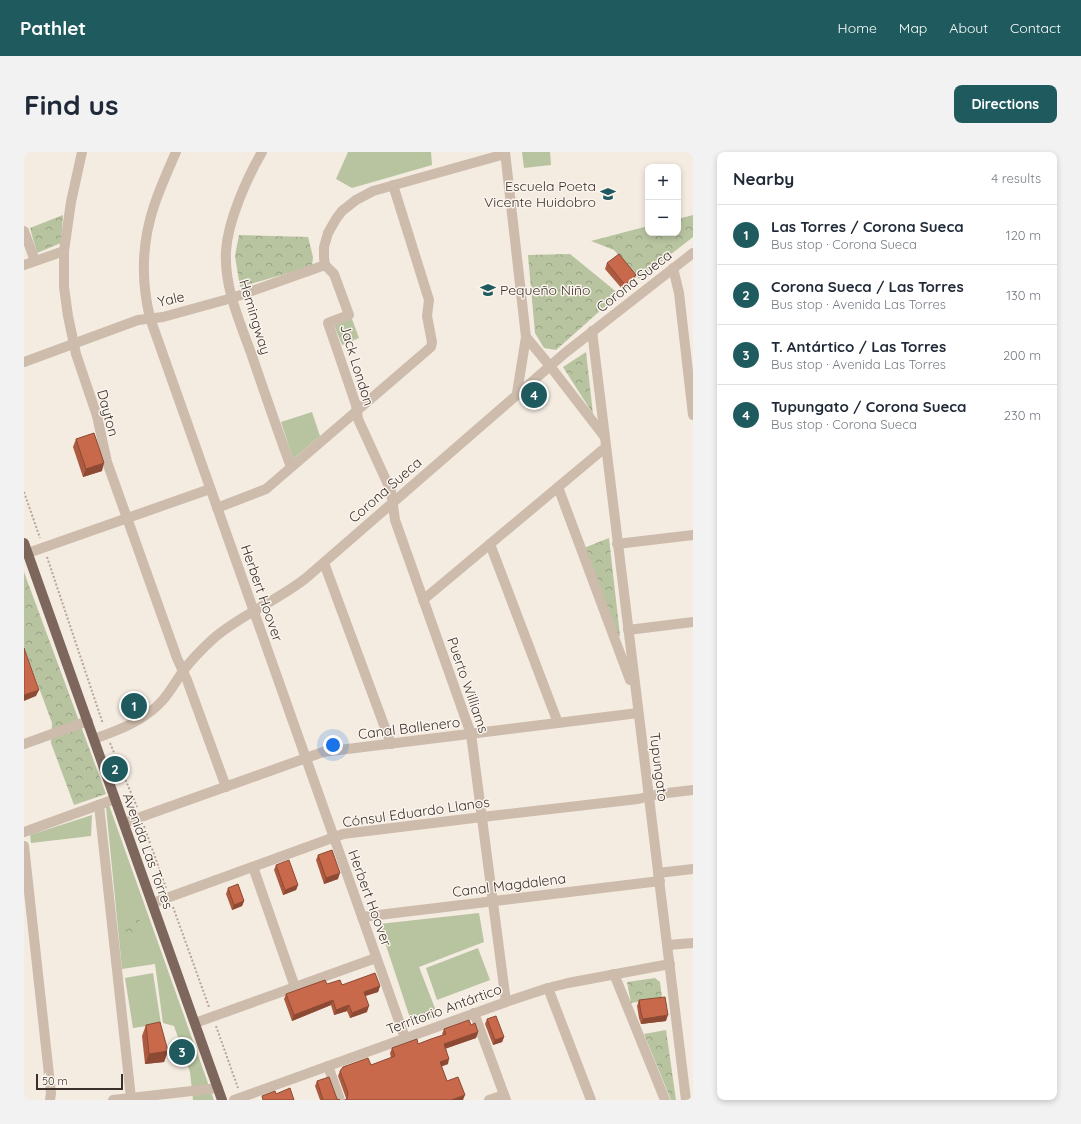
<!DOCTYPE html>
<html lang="en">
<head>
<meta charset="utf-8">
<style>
	:root { --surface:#fff; --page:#f2f2f3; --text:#1f2937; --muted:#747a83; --line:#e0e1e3; --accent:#1f5a5e }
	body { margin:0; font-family:Quicksand,sans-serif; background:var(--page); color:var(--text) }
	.controls { position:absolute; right:12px; top:12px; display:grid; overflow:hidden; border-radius:8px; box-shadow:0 2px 6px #0003 }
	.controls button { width:36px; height:36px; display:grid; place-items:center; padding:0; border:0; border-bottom:1px solid var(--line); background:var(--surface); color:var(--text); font:20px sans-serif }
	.scale { position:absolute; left:12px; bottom:10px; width:87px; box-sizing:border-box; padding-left:4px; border:2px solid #3b302b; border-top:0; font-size:11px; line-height:14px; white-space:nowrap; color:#3b302b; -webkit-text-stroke:3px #fbf5ee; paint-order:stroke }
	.you { position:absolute; left:309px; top:593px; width:14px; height:14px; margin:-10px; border:3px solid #fff; border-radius:50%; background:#1a73e8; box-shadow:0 0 0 6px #1a73e833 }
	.badge { display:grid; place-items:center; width:26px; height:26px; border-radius:50%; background:var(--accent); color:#fff; font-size:13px; font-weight:700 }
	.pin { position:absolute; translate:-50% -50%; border:2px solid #fff; box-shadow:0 1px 4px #0006 }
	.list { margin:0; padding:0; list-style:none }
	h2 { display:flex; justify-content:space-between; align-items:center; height:52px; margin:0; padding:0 16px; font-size:17px }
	h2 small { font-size:13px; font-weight:400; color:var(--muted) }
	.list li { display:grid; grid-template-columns:26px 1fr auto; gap:12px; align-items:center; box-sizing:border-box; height:60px; padding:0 16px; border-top:1px solid var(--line) }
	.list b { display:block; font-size:15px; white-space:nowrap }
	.list p { margin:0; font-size:13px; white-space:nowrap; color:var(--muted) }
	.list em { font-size:13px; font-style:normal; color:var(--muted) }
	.map { position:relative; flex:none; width:669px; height:948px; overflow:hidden; border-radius:8px }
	header { display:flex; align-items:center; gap:24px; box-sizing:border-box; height:56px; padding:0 20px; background:var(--accent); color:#fff }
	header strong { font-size:19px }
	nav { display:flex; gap:22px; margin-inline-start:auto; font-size:14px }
	.intro { display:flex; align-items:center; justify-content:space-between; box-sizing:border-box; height:96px; padding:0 24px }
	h1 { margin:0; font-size:28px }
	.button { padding:10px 18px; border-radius:8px; background:var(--accent); color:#fff; font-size:14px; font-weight:700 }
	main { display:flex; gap:24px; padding:0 24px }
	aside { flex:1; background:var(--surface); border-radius:8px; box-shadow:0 2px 6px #0003 }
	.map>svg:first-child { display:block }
</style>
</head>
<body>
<header>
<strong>Pathlet</strong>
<nav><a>Home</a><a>Map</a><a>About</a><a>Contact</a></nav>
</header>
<div class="intro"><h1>Find us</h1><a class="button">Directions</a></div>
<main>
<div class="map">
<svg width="669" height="948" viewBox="0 0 669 948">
	<defs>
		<pattern id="forest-crowns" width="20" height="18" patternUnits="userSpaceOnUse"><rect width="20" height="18" fill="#b8c4a0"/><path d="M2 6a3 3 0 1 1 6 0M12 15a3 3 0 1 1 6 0" fill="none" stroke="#97a083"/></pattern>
	</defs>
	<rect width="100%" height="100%" fill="#f4ebe1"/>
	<g fill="#b8c4a0">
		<polygon points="324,0 407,0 408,13 328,36 312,27"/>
		<polygon points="498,0 526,0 527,13 500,16"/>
		<polygon points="328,167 335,186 318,193 310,173"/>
		<polygon points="288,260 296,284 269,307 257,270"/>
		<polygon points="85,653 190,948 169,948 166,920 150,874 139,871 131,812 98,817 82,655"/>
		<polygon points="68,663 67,684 7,691 6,683"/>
		<polygon points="455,761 460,790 395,815 414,864 388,872 355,772"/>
		<polygon points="454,796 466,828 413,848 402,816"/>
		<polygon points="129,821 137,872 109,876 101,826"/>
	</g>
	<g fill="url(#forest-crowns)">
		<polygon points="39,63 37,91 13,101 6,76"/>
		<polygon points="669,63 669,85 615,127 590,98 567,89 624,74 624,81 654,81 654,67"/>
		<polygon points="215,83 284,85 289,105 288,114 216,135 211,104"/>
		<polygon points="546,102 595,142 532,198 520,196 511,181 504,103"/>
		<polygon points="562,200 569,262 539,215"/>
		<polygon points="585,386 596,484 594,484 560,396"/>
		<polygon points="0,420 82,642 50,653 27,591 28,571 0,495"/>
		<polygon points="112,763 117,770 116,777 111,781 104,782 98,776 98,768 104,764"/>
		<polygon points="631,826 636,830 638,846 607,851 603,830"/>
		<polygon points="642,878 652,948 647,948 620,882"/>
	</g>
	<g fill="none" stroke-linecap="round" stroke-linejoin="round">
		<g stroke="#b9a596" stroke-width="2" stroke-dasharray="2 2" stroke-linecap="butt">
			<polyline points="0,340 16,386"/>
			<polyline points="23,405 79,572"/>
			<polyline points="86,591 113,655"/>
			<polyline points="120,674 142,736"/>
			<polyline points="149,755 185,855"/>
			<polyline points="192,874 214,936"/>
		</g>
		<g stroke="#cdbbac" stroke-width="10">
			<polyline points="58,0 47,50 40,99 40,135 44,164 52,202 73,264 83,310 153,506 163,528 202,635"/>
			<path d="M152,0C144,18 136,36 130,54C118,90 117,129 126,166L381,886"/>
			<path d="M238,0C223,26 204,68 202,99C200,134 215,168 227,201C240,239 253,277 267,315"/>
			<polyline points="481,0 502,185 493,241"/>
			<polyline points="481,2 349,39 332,48 318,59 312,67 304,81 300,95 300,106 301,113 310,122 325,163 304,171 332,253 334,267 367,339 371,368 447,582 482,850"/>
			<polyline points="0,79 11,109"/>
			<polyline points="0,113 40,99"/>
			<polyline points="649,116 655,141 669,263"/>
			<polyline points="568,179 662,948"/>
			<polyline points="502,185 526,214 580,284"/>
			<polyline points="0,210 114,168 139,165 208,146 301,113"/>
			<polyline points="534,335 606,528"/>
			<polyline points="193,356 242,337 407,195 408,190 403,164 405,148 369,33"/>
			<polyline points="466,392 534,571"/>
			<polyline points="593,392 669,383"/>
			<polyline points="4,401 186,337"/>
			<polyline points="300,411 367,592"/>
			<polyline points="399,448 582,295"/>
			<polyline points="604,478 669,470"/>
			<path d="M70,587C95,578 120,569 138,549C146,540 152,529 159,519C168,507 179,496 190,486C218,462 253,449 282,426L541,201L669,101"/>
			<polyline points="0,592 64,569"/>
			<polyline points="75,653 107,946"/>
			<polyline points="100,671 299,600 614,561"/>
			<polyline points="0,680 91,647"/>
			<polyline points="0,694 27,941 26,948"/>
			<polyline points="229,715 271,835"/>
			<polyline points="634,721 669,717"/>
			<polyline points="129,751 319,682 458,665 614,647 635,642 669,638"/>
			<polyline points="338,765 636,729"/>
			<polyline points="644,793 669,791"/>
			<polyline points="590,822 641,948"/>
			<polyline points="524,836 567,948"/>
			<polyline points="450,861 482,948"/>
			<polyline points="171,871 352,806"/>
			<polyline points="304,914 316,948"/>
			<polyline points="89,948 194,936"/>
			<polyline points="210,948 482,850 524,836 544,831 646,812"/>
			<polyline points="465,948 480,943"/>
		</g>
		<polyline stroke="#7d675c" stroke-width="10" points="0,391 198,948"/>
	</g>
	<g fill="#ac5a40">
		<polygon points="583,111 610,129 599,138 581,117"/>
		<polygon points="52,287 78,319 59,325 49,295"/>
		<polygon points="294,703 314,727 300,732 292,708"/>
		<polygon points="252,713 274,733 272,738 259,743 250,718"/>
		<polygon points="204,736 220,749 218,754 208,758 202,742"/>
		<polygon points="303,832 356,834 354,840 341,844 343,860 326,866 323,859 310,863 307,853 268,869 260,847 262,842"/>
		<polygon points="615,848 642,869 617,872 615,866 613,854"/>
		<polygon points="463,867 480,885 478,890 469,893 461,872"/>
		<polygon points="122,873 144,899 140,910 121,912 118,884"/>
		<polygon points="447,873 454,880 452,886 422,896 424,912 417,914 423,929 322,947 322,946 314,924 316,919 347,913 367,906 366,901 368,896 394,892 419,883 418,882 420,877"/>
		<polygon points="293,929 313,947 316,948 296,948 291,934"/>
	</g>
	<g fill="#8c4a34">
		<polygon points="612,123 610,129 599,138 601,133"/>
		<polygon points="80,311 78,319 59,325 62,317"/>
		<polygon points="15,538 12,544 0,549 0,543"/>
		<polygon points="316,721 314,727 300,732 302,726"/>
		<polygon points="274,733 272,738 259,743 261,738"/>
		<polygon points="220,749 218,754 208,758 210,753"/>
		<polygon points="356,834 354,840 338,845 340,840"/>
		<polygon points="309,848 307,853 268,869 270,863"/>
		<polygon points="325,853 323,859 310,863 312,858"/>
		<polygon points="345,854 343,860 326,866 328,861"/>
		<polygon points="644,863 642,869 617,872 619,867"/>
		<polygon points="454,880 452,886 418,898 420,892"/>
		<polygon points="480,885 478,890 469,893 471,888"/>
		<polygon points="144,899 140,910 121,912 125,902"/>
		<polygon points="425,907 424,912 414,916 416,910"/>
		<polygon points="441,943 439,948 427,948"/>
	</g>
	<g fill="#c8694b" stroke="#8c4a34">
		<polygon points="595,102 612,123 601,133 583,111"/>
		<polygon points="70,281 80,311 62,317 52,287"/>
		<polygon points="0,496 15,538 0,543"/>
		<polygon points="308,698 316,721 302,726 294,703"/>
		<polygon points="265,708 274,733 261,738 252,713"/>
		<polygon points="214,732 220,749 210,753 204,736"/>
		<polygon points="351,821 356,834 340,840 345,854 328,861 325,853 312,858 309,848 270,863 262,842 301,828 303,832 316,828 318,833"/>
		<polygon points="641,845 644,863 619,867 617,861 615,848"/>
		<polygon points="472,864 480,885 471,888 463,867"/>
		<polygon points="445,868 447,873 451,871 454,880 420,892 425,907 416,910 423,929 434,925 441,943 427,948 321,948 323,947 324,941 316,919 319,915 344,906 347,913 371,904 368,896 393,887 394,892 407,887 422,882 420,877"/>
		<polygon points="136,870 144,899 125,902 122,873"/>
		<polygon points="305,925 313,947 316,948 299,948 293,929"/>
		<polygon points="266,936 270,948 239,948 238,944 251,939 252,942"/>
	</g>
	<defs>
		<g id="school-bare" transform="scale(1.2)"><path d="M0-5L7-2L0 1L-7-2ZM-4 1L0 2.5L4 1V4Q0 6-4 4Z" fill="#1f5a5e" stroke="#fbf5ee" stroke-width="2.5" paint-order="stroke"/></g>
	</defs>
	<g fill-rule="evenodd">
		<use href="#school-bare" x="584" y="42"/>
		<use href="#school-bare" x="464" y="138"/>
	</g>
	<g text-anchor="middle" stroke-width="3" stroke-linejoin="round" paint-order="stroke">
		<g font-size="14" fill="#3b302b" stroke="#fbf5ee" text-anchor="end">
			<text x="572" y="39">Escuela Poeta<tspan x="572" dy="16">Vicente Huidobro</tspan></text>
			<text x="476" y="143" text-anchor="start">Pequeño Niño</text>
		</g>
		<g font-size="14" fill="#3b302b" stroke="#fbf5ee">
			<text transform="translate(610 129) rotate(-38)" y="5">Corona Sueca</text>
			<text transform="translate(147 147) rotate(-13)" y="5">Yale</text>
			<text transform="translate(231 165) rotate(73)" y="5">Hemingway</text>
			<text transform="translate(333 213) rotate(73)" y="5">Jack London</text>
			<text transform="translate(84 261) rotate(75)" y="5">Dayton</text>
			<text transform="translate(361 338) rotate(-41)" y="5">Corona Sueca</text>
			<text transform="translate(238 441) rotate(71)" y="5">Herbert Hoover</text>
			<text transform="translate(444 533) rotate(71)" y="5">Puerto Williams</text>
			<text transform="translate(385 576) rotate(-7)" y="5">Canal Ballenero</text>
			<text transform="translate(635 615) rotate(83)" y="5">Tupungato</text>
			<text transform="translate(392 660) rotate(-8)" y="5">Cónsul Eduardo Llanos</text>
			<text transform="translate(124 699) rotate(70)" y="5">Avenida Las Torres</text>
			<text transform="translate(485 733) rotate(-7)" y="5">Canal Magdalena</text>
			<text transform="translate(346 746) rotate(70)" y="5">Herbert Hoover</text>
			<text transform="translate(420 857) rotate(-20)" y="5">Territorio Antártico</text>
		</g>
	</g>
</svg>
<div class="controls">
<button>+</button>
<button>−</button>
</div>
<div class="scale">50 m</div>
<div class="you"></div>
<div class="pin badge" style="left:110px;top:554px">1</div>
<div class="pin badge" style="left:91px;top:617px">2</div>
<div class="pin badge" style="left:158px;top:900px">3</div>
<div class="pin badge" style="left:510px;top:243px">4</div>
</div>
<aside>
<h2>Nearby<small>4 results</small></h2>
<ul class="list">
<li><span class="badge">1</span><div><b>Las Torres / Corona Sueca</b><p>Bus stop · Corona Sueca</p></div><em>120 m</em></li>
<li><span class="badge">2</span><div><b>Corona Sueca / Las Torres</b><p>Bus stop · Avenida Las Torres</p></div><em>130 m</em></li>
<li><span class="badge">3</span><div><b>T. Antártico / Las Torres</b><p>Bus stop · Avenida Las Torres</p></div><em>200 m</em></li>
<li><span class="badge">4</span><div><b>Tupungato / Corona Sueca</b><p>Bus stop · Corona Sueca</p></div><em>230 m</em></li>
</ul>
</aside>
</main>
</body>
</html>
